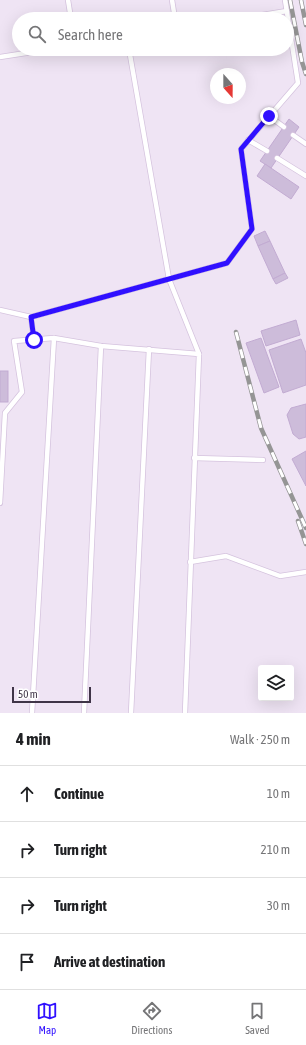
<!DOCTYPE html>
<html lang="en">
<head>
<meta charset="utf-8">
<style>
	:root { --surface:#fff; --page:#f2f2f2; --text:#202124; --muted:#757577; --line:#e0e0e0; --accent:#3010ff }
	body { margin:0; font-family:"Asap Condensed",sans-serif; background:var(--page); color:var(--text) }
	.controls { position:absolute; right:12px; bottom:12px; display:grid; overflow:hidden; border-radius:4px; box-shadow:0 4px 16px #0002 }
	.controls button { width:36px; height:36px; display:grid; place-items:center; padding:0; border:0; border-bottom:1px solid var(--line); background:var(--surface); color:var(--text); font:20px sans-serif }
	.compass { position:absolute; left:210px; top:68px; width:36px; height:36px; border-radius:50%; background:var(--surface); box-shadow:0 4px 16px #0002; rotate:159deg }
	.scale { position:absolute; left:12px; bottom:10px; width:79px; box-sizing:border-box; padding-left:4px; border:2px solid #3f3447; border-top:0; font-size:11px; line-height:14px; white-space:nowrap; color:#3f3447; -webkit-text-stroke:3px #fff; paint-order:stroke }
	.stop { position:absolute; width:12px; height:12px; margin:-9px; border:3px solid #3010ff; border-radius:50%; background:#fff }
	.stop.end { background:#3010ff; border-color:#fff; box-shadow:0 1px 4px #0008 }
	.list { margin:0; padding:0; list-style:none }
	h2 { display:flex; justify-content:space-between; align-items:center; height:52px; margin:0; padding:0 16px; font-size:17px }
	h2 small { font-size:13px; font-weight:400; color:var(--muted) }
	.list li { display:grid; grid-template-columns:26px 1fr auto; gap:12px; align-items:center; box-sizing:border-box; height:56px; padding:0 16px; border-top:1px solid var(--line) }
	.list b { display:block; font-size:15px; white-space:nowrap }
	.list em { font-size:13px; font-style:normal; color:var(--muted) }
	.icon { flex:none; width:22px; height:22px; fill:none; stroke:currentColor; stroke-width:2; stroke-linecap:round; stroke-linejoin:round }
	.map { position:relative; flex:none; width:306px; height:713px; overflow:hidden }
	.search { position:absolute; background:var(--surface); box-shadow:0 4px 16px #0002; left:12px; right:12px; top:12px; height:44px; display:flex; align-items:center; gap:10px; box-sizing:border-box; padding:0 14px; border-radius:22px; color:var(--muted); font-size:15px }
	.sheet { height:276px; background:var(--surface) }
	nav { display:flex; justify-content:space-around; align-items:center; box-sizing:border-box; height:56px; border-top:1px solid var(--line); background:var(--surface); font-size:11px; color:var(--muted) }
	nav a { display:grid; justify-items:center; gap:2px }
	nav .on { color:var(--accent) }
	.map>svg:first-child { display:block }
</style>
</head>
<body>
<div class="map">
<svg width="306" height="713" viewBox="0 0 306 713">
	<rect width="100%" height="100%" fill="#efe4f4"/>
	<g fill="#cdbcda" stroke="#c2abd2">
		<polygon points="289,119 299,127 271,168 260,161"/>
		<polygon points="265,164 299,187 291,199 257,176"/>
		<polygon points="265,231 270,241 258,246 254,236"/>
		<polygon points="270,241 285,273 273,279 258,246"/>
		<polygon points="285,273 288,278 276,284 273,279"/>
		<polygon points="296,320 300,335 266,346 261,331"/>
		<polygon points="261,338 279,387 264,393 246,343"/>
		<polygon points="301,339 306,353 306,385 283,393 269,350"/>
		<rect x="0" y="371" width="8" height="31"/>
		<polygon points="306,404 306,437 299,439 293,434 287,415 291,408"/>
		<polygon points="306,451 306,486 292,459"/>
	</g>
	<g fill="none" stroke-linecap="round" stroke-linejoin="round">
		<g stroke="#d5c3de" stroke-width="6">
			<g id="service">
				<polyline points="68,0 71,19"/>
				<polyline points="172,0 175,19"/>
				<polyline points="238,19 287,11"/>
				<polyline points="129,49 169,279 199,354"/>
				<polyline points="0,57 52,49"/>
				<polyline points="269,116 284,127"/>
				<polyline points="293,135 306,144"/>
				<polyline points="248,140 267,151"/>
				<polyline points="277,158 306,176"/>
				<polyline points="0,310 31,317"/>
				<polyline points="34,341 31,317 227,263 252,229 241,149 298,83 285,0"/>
				<polyline points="194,458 263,460"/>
				<polyline points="0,503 5,413 22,392 14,341 54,338 101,346 199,354 185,713"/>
				<polyline points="190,562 226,556 280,576 306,572"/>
				<polyline points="32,713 54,338"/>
				<polyline points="84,713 101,346"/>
				<polyline points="131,713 149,349"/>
			</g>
		</g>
		<use href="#service" stroke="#fff" stroke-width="4.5"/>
		<g stroke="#959595" stroke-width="4.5">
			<g id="rail">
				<polyline points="290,0 302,62 306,74"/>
				<polyline points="301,0 306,25"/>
				<polyline points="236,332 261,428 306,528"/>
				<polyline points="298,521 306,544"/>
			</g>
		</g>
		<use href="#rail" stroke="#fff" stroke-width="3" stroke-dasharray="9" stroke-linecap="butt"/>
	</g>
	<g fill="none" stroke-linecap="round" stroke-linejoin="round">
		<polyline stroke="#3010ff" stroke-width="5" points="34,340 31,317 227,263 252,229 241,149 269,116"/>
	</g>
</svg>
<div class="controls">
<button><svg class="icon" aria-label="layers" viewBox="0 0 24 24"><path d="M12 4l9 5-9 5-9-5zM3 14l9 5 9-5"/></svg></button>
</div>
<svg class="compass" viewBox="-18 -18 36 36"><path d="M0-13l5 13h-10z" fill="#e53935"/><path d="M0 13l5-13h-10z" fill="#757577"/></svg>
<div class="scale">50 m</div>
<div class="stop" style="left:34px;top:340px"></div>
<div class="stop end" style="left:269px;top:116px"></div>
<div class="search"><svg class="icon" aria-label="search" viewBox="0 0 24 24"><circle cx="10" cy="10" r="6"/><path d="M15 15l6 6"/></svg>Search here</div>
</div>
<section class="sheet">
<h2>4 min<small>Walk · 250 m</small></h2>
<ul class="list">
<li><svg class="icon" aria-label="ahead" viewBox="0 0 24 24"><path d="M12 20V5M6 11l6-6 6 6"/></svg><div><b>Continue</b></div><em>10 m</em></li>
<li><svg class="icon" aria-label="right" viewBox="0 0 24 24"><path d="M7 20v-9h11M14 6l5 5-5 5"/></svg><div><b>Turn right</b></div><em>210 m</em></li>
<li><svg class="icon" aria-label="right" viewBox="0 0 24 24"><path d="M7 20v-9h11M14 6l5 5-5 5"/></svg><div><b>Turn right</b></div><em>30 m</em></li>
<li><svg class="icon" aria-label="arrive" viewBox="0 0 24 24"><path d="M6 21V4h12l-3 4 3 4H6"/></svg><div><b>Arrive at destination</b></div></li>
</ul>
</section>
<nav>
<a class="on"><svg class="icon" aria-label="map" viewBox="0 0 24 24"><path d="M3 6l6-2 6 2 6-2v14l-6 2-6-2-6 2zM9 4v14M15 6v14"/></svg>Map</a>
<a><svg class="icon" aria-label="directions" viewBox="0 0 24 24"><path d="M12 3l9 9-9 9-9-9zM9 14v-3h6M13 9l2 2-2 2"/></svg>Directions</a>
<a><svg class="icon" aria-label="saved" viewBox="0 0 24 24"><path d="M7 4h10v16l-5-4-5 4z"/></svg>Saved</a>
</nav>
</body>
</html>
